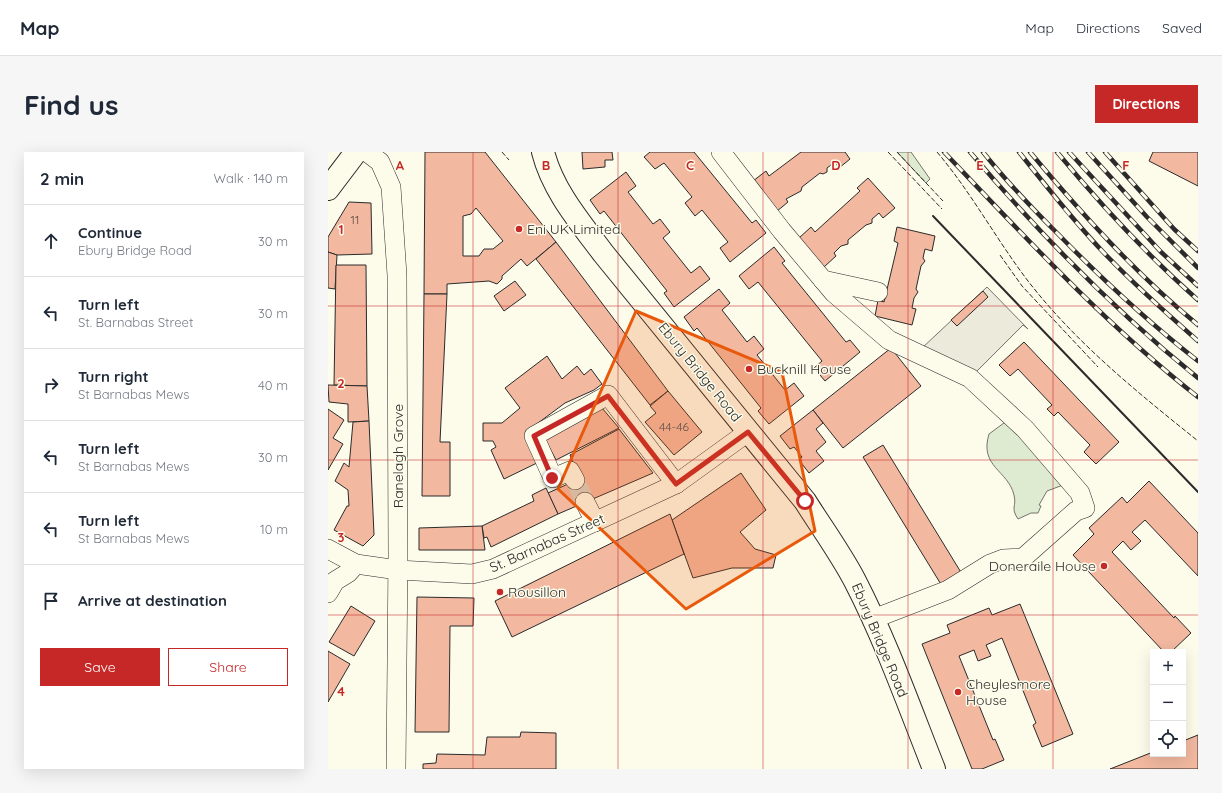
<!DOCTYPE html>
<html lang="en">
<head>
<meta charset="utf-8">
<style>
	:root { --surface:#fff; --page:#f6f6f7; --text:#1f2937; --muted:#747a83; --line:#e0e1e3; --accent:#c62828 }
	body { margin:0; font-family:Quicksand,sans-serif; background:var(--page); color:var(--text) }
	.controls { position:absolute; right:12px; bottom:12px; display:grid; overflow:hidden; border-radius:0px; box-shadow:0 4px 16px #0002 }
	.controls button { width:36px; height:36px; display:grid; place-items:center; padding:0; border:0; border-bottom:1px solid var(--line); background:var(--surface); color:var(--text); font:20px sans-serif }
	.stop { position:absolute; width:12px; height:12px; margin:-9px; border:3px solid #c62828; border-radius:50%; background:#fff }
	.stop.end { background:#c62828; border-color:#fff; box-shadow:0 1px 4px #0008 }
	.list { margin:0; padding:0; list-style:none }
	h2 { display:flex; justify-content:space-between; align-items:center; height:52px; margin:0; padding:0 16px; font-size:17px }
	h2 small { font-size:13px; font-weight:400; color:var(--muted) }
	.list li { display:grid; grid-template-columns:26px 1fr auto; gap:12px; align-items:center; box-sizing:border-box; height:72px; padding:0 16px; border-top:1px solid var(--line) }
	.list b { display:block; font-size:15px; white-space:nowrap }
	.list p { margin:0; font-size:13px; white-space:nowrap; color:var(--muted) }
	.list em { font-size:13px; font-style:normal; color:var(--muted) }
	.actions { display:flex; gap:8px; padding:12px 16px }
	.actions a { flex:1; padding:9px 0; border:1px solid var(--accent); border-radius:0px; text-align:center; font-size:14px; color:var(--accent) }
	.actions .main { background:var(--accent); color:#fff }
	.icon { flex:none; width:22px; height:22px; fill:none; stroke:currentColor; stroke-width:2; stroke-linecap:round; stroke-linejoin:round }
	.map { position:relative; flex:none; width:870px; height:617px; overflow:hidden; border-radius:0px }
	header { display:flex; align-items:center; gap:24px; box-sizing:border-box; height:56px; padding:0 20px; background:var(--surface); border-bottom:1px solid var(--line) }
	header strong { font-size:19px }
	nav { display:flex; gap:22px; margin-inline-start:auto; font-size:14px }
	.intro { display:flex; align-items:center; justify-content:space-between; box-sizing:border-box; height:96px; padding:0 24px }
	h1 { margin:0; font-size:28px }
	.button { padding:10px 18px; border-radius:0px; background:var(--accent); color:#fff; font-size:14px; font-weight:700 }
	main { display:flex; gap:24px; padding:0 24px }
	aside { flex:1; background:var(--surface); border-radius:0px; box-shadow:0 4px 16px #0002 }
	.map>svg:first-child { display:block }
</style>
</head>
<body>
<header>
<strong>Map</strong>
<nav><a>Map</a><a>Directions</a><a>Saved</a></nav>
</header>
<div class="intro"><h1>Find us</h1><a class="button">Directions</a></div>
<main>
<aside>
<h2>2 min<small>Walk · 140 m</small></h2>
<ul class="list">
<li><svg class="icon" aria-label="ahead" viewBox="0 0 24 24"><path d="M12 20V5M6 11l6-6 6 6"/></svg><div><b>Continue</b><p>Ebury Bridge Road</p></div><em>30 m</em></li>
<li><svg class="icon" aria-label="left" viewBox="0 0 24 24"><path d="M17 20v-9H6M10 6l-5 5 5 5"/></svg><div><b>Turn left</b><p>St. Barnabas Street</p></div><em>30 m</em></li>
<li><svg class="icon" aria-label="right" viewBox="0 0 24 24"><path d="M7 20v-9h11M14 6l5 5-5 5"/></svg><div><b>Turn right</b><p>St Barnabas Mews</p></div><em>40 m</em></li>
<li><svg class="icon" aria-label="left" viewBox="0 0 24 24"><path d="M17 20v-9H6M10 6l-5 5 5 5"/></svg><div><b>Turn left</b><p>St Barnabas Mews</p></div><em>30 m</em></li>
<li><svg class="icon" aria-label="left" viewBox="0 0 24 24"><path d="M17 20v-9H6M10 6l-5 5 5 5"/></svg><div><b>Turn left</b><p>St Barnabas Mews</p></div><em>10 m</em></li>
<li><svg class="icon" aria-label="arrive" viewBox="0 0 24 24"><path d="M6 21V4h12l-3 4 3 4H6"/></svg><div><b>Arrive at destination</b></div></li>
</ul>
<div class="actions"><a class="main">Save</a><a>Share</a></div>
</aside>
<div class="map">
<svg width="870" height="617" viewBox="0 0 870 617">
	<rect width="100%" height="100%" fill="#fdfbea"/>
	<g fill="#deebd1" stroke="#74746e">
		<polygon points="569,0 583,0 602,27 598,31"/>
		<path d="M680,268L735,333L719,339L711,353L713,354L710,361H703L690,367C682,355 689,355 686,343C680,318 651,315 661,282Z"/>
	</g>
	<polygon fill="#eceadb" stroke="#74746e" points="659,135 700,177 695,173 642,226 593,197"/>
	<g fill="#f2b8a0" stroke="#2b2b2b" fill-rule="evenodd">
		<path d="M97,0H157L228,90L199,114L193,107L174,124V127L169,132L161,129L119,132V142H96ZM148,56L175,89L165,97H156L151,104H135V64L143,62Z"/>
		<polygon points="254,0 284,0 285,8 277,8 277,15 255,17"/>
		<polygon points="322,0 366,0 424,71 428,68 438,81 402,110 392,96 400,90 374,58 367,64 357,51 364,45 336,11 327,17 316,5"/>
		<polygon points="473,0 517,0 522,7 511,16 507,10 499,16 499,20 495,22 492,21 474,35 473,39 458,47 460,50 448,60 425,29 438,19 441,24"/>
		<polygon points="825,0 870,0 870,34 821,9"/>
		<polygon points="298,20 308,34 300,40 325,72 332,67 342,80 335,86 363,121 372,114 382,127 346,155 336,141 339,139 276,59 272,62 262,48"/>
		<polygon points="540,26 567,56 555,66 551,61 544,67 544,71 538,73 520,88 520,92 513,94 506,101 508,104 496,115 471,86 483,75 487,80 532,39 529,36"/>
		<polygon points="21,50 43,51 44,102 9,103 0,100 0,85"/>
		<polygon points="569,75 607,84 604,99 597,97 595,106 597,109 593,114 588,137 590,140 586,146 584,156 588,157 584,173 547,164 550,148 556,150 570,91 566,89"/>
		<polygon points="228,90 340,239 322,253 208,107"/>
		<polygon points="446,95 457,109 454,111 518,190 522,188 532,200 497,229 486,216 494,209 430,130 421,137 411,124"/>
		<polygon points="0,100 9,103 7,137 0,136"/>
		<polygon points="8,113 38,113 39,234 6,233"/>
		<polygon points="187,129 198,143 176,159 166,144"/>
		<polygon points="391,137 402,151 394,158 419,190 426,184 436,197 429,203 457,238 466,231 476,244 441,272 430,259 433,256 369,176 366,179 356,165"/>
		<polygon points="655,139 660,145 629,174 623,168"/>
		<polygon points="96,142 119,142 112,290 122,290 122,344 94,344"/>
		<polygon points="696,190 791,290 768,312 756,300 762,293 730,260 726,264 719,257 724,253 690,217 682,224 671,213"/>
		<polygon points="563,196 593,234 515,296 485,258"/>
		<polygon points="219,204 234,227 249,214 256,223 263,217 274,232 266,238 237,251 206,274 211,310 176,327 163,298 168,295 165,289 155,289 155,271 174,271 192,256 177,236"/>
		<polygon points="0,233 39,234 41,269 20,270 20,252 1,250"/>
		<polygon points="340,239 374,280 346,303 317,270 328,261 322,254"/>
		<polygon points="274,256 291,276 228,308 217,287"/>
		<polygon points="0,257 16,268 5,286 15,292 0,318"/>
		<polygon points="485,258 495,271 488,277 498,290 488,299 496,309 481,321 471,308 474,305 466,295 462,297 452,284"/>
		<polygon points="41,269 46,383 35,394 6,378 19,354 21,354 20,338 7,329 16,311 21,315 25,270"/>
		<polygon points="291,277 325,321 230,362 220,341 251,327 242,303"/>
		<polygon points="555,293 634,422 614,434 535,305"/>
		<polygon points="413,321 438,358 412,380 427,397 448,403 445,416 404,416 365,426 344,368"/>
		<polygon points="821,329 870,381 870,424 817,368 804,380 813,389 803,398 795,389 784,400 846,466 847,464 863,481 843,500 836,500 745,403 766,382 761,376 794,345 799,351"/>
		<polygon points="218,336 230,362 163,395 159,385 156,386 154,374 206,349 204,343"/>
		<polygon points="342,362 356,402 184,485 167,449"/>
		<polygon points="154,374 157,398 91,398 91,376"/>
		<polygon points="89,445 146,446 145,474 122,474 121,580 87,580"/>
		<polygon points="692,452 745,582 714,595 705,573 708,571 674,486 658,493 663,504 650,509 646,498 631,504 665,588 667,587 676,608 654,617 644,617 594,492 622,481 619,473 661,456 664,463"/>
		<polygon points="23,454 47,469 26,504 1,490"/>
		<polygon points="0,499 22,512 0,550"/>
		<polygon points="193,580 228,581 228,617 95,617 95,612 108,611 109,602 157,603 159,585 192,585"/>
		<polygon points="870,583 870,617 782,617 825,600 825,602 855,602 855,589"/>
	</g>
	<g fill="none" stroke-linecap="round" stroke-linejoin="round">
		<polyline stroke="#d3d1c4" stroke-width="19" stroke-dasharray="19 10" stroke-linecap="butt" points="247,328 257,350"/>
		<g stroke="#2b2b2b" stroke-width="20">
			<g id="street">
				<polyline points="39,0 52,10 63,35 69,123 70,403 68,617"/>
				<polyline points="393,0 454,79 506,141 561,188 642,226 697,277 752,341 757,356 748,359 695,406 675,407 662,412 620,438 545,467"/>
				<polyline points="495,128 550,140"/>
				<polyline points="247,328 242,319 225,326 206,284 280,243 348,332"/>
				<polyline points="257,350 267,370"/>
				<polyline points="0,397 28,412 70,418 144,422 165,417 348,332 420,280"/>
				<polyline points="0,441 7,429 20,421 28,412"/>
			</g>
		</g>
		<g stroke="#2b2b2b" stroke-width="24">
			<path id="secondary" d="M215,0C225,39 252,70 275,101L477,349C494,376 513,402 527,429C558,489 581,554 606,617"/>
		</g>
		<g stroke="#2b2b2b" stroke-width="24">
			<polyline id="primary" points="0,37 28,0"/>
		</g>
		<use href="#street" stroke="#fdfbea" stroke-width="19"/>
		<use href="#secondary" stroke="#fdfbea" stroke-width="22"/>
		<use href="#primary" stroke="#fdfbea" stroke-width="22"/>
		<g stroke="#2b2b2b" stroke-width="4.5">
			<g id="rail">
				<path d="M616,0C697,85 777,172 870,245"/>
				<path d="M642,0C711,81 787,159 870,226"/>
				<path d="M655,0C678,29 703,55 729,81C773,126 820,170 870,209"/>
				<path d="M691,0C719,35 747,71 778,103C807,133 838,161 870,189"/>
				<path d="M702,0C754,62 808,122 870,173"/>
				<path d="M729,0C773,53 819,103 870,148"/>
				<polyline points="741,0 833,100 870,134"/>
				<polyline points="760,0 819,65 870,116"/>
				<polyline points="777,0 846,77 870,99"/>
			</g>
		</g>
		<use href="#rail" stroke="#fdfbea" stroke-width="3" stroke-dasharray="9" stroke-linecap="butt"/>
		<g stroke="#2b2b2b" stroke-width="1" stroke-dasharray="5 2" stroke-linecap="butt">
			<polyline points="174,0 181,8"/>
			<polyline points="560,0 614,57"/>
			<polyline points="569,0 615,49"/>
			<path d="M609,0C643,40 668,87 700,129C748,191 809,240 870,289"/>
			<polyline points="672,103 694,134 770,215"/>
		</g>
		<polyline stroke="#2b2b2b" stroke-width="2" points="605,64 870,340"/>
	</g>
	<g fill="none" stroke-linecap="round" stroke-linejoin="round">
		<polyline stroke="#c62828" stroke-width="5" points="224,326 206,284 280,244 348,332 420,280 477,349"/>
	</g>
	<path fill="#e8590c" fill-opacity="0.2" stroke="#e8590c" stroke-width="3" stroke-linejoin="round" d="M308,159L454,220L487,379L358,457L230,337Z"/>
	<path fill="none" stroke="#c62828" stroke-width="1" stroke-opacity="0.55" d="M145,0V617M290,0V617M435,0V617M580,0V617M725,0V617M0,154H870M0,308H870M0,463H870"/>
	<g fill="#c62828" stroke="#fdfbea" stroke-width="1.5">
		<circle cx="191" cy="77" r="4"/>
		<circle cx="421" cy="217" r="4"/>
		<circle cx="776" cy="414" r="4"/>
		<circle cx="172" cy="440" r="4"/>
		<circle cx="630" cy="540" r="4"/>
	</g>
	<g text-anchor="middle" stroke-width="3" stroke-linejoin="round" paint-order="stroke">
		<g font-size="12" fill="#5d4e48">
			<text x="27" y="72">11</text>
			<text x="346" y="279">44-46</text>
		</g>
		<g font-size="14" fill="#2b2b2b" stroke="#fdfbea" text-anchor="start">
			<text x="199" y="82">Eni UK Limited</text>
			<text x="429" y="222">Bucknill House</text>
			<text x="768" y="419" text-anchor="end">Doneraile House</text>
			<text x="180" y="445">Rousillon</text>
			<text x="638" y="537">Cheylesmore<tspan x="638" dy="16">House</tspan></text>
		</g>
		<g font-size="14" fill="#2b2b2b" stroke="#fdfbea">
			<text transform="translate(372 220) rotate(51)" y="5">Ebury Bridge Road</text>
			<text transform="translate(70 304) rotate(-90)" y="5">Ranelagh Grove</text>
			<text transform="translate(219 391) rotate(-24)" y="5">St. Barnabas Street</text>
			<text transform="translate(552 488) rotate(67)" y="5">Ebury Bridge Road</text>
		</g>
	</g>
	<g font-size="13" text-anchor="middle" font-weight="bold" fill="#c62828" stroke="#fdfbea" stroke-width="3" stroke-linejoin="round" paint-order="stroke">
		<text x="72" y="18">A</text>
		<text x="218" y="18">B</text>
		<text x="362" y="18">C</text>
		<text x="508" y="18">D</text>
		<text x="652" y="18">E</text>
		<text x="798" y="18">F</text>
		<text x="13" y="82">1</text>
		<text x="13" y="236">2</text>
		<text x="13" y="390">3</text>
		<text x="13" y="544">4</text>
	</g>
</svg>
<div class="controls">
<button>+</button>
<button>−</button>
<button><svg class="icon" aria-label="locate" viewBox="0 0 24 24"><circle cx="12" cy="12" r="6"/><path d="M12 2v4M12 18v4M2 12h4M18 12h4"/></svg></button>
</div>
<div class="stop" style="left:477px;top:349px"></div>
<div class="stop end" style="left:224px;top:326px"></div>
</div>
</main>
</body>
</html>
